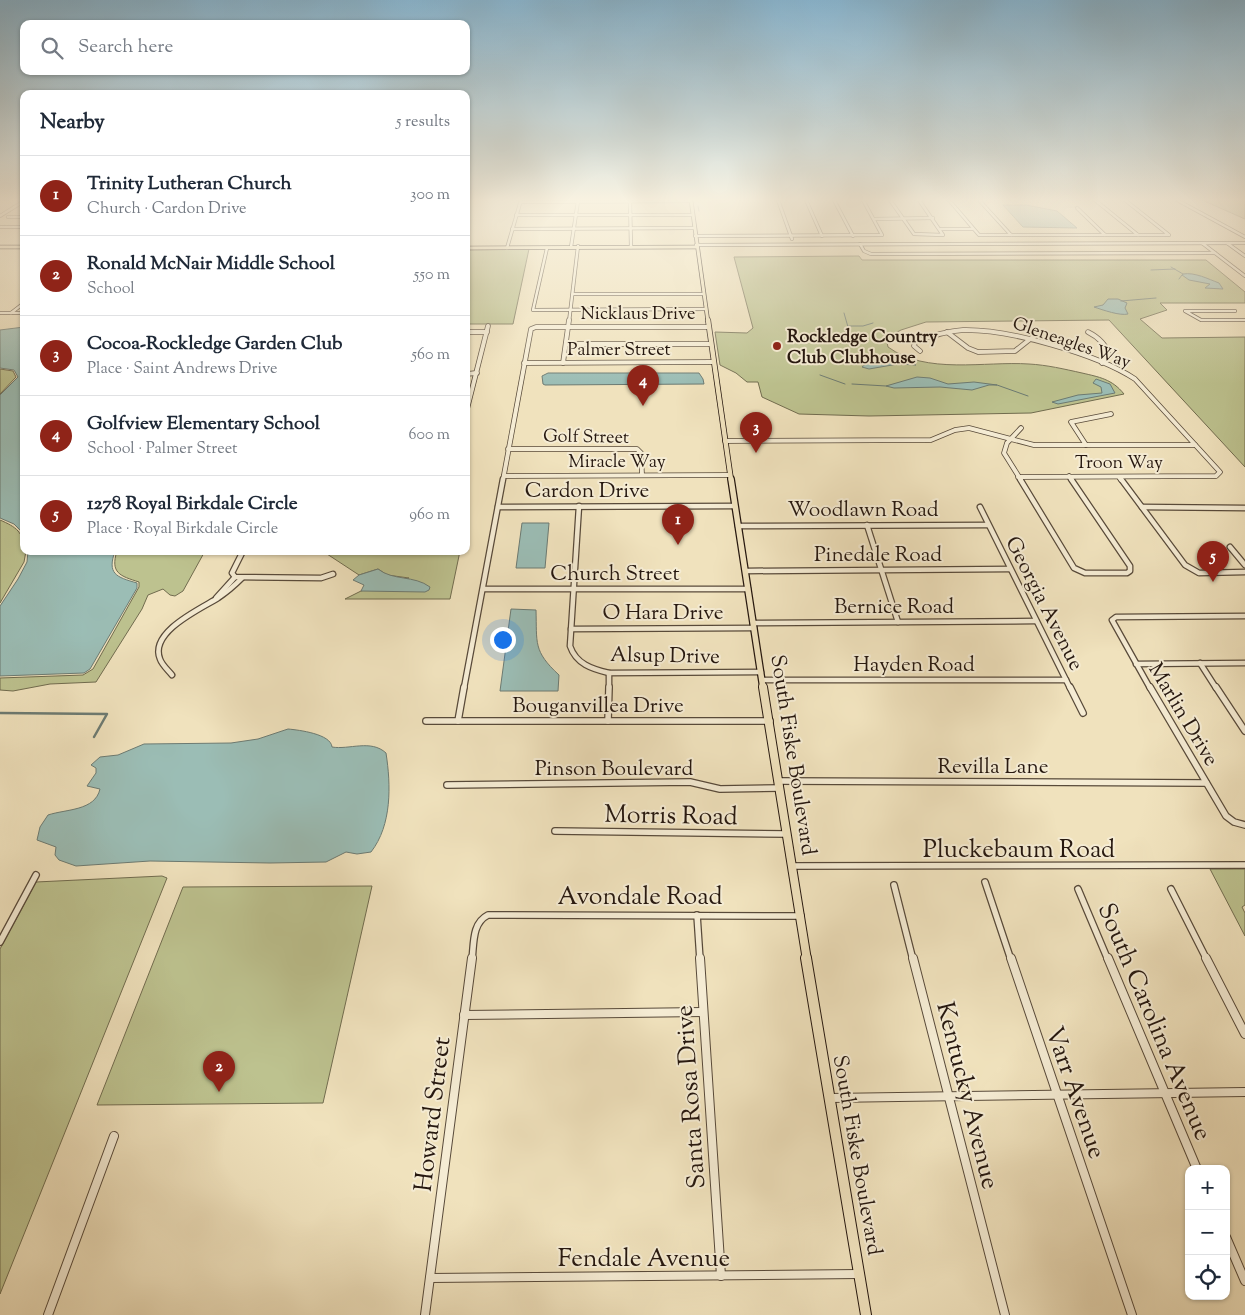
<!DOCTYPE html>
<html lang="en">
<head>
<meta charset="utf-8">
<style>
	:root { --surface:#fff; --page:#f6f6f7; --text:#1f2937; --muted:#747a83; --line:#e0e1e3; --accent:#8f2418 }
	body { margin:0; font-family:"Sorts Mill Goudy",serif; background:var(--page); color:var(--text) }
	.controls { position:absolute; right:15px; bottom:15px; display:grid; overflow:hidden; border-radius:10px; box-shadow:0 1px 4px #0004 }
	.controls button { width:45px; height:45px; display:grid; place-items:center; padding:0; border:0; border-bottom:1px solid var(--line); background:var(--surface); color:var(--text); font:25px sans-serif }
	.you { position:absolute; left:502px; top:639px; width:18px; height:18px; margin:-12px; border:4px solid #fff; border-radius:50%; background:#1a73e8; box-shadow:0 0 0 8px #1a73e833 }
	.badge { display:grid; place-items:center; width:32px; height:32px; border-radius:50%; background:var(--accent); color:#fff; font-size:16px; font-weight:700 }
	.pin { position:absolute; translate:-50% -41px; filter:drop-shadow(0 1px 2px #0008) }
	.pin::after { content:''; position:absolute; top:26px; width:18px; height:15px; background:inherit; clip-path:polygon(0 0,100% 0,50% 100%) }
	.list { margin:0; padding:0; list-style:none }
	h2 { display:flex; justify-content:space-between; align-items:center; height:65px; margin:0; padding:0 20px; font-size:21px }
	h2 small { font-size:16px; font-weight:400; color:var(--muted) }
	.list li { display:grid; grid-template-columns:32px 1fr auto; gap:15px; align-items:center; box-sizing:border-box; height:80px; padding:0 20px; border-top:1px solid var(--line) }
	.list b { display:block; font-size:19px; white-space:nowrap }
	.list p { margin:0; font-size:16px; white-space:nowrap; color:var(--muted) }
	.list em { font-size:16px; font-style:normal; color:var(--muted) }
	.icon { flex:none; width:28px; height:28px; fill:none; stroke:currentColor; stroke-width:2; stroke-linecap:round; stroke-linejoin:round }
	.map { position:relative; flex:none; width:1245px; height:1315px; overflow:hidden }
	.search { position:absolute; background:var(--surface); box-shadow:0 1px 4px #0004; left:20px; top:20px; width:450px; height:55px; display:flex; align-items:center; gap:12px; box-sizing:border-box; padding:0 18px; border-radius:10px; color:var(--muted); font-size:19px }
	.panel { position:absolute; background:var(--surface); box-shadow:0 1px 4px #0004; left:20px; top:90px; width:450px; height:465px; border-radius:10px }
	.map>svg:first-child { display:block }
</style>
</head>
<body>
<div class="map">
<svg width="1245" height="1315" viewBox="0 0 1245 1315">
	<rect width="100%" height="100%" fill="#f0e2bd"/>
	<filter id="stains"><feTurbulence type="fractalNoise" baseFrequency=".004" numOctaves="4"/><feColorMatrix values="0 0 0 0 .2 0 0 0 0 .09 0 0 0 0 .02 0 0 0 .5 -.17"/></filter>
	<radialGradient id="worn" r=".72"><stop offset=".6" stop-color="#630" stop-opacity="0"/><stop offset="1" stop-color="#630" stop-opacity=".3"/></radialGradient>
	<g fill="#bdc28f" stroke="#716c4f">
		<polygon points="1202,200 1245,200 1245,219"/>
		<polygon points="529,249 513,324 466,324 466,250"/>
		<path d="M859,256L862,260H1206L1245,292V303H1160L1167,310L1140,319L1162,338L1245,337V467L1109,320L926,322L901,330L886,338L888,347C926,375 985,361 1029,364C1047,365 1064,369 1082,373C1099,377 1112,379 1124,394L1031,413L869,416L799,414L762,397L758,382H747L736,373L720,365L715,332L747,333L753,328L734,257Z"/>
		<polygon points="0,369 13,371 16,377 0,394"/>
		<path d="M0,520C16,527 24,532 24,551H26L24,562L0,603Z"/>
		<path d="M117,551H205L183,591L175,596L170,595L163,589L148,595L142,609L96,682L50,684L13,691L0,690V678L83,675L93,669L139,587V582C120,576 110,573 117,551Z"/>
		<polygon points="312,551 460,551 450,599 345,599 361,591 409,578 387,575 378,569 359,575 327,554 311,554"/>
		<polygon points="1210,869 1245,869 1245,905 1242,907 1245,913 1245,936"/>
		<polygon points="162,876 167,878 0,1294 0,949 36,882"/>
		<polygon points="372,886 323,1103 97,1105 183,887"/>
	</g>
	<g fill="#9bbdb5" stroke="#6c7b73">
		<polygon points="1003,205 1026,205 1057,211 1077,228 1023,227"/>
		<path d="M1183,274C1195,272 1208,279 1219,283L1223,289L1205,288L1210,284L1189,280L1182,275Z"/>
		<path d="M1108,299H1118L1127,303L1125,308L1128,314C1120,316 1103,310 1094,307L1103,305Z"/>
		<polygon points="24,327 24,534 14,524 0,518 0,395 18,377 14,370 0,368 0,330"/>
		<polygon points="887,355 916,365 898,364 869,369 862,367 873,358"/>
		<polygon points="548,373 699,373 703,379 704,384 545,385 543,384 542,376"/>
		<polygon points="917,377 930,378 948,384 974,382 997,385 989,385 972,390 940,387 894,388 886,386"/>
		<polygon points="1096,379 1110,384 1115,393 1058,404 1052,402 1078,395 1102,393 1101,387 1093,383"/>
		<polygon points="522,523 549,523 545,568 516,568"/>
		<path d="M28,551H115C107,574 116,577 137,583V588L90,669L84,673L0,676V606L18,579L27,562Z"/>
		<path d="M378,569C393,581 414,575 430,587L429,590L425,592L361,591L364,585L353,580L359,575Z"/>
		<path d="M511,609L536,610C537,643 533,651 559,675L558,691H500Z"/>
		<path d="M288,729C299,730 331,734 332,747C349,750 371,739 386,753C391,785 392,825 371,852L357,854L346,852L326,862L270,863L150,861L76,866L59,860L55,855L56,847L37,840L40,827L48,815C66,809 95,811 100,789L87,786L96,773V768L91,765L100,757L118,755L144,744L231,743L258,739Z"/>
	</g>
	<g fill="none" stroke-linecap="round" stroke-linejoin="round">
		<g stroke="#6c7b73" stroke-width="1">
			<polyline points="698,206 699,211"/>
			<polyline points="1171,267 1183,274"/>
			<polyline points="1151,270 1175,269"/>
			<polyline points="1179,279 1182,275"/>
			<polyline points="1121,301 1156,298"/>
			<polyline points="844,313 850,334 856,341"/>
			<polyline points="848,326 863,326 873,323"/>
			<polyline points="820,375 845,384"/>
			<polyline points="852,384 886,386"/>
			<polyline points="997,385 1028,396"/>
		</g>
		<polyline stroke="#6c7b73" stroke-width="2.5" points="0,713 107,714 94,737"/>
		<g stroke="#584a3a" stroke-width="4">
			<g id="minor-far4">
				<polyline points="778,200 792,239"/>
				<polyline points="806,200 822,236"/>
				<polyline points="834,200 853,236"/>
				<polyline points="890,200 914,234 943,235 919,200"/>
				<polyline points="949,200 979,235 1169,235 1125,200"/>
				<polyline points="979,200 1011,235"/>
				<polyline points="1095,200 1138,235"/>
				<polyline points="1177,200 1245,237"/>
				<polyline points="630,201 631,247"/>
				<polyline points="521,202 691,201"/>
				<polyline points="1077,208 1105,235"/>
				<polyline points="516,215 693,215"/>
				<polyline points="0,216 24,201"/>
				<polyline points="8,217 24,217"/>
				<polyline points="874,219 933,218"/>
				<polyline points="0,227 24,227"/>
				<polyline points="512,229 694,228"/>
				<polyline points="941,229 973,229"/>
				<polyline points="695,236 882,235 863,200"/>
				<polyline points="1202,243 1245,276"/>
				<polyline points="1227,243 1245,256"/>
				<polyline points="860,244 864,251 871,254 1215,253"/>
				<polyline points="696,245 1245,243"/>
				<polyline points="571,247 578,201"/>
				<polyline points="507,248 521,200"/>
				<polyline points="547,248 533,310 706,309"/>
				<polyline points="573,294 703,294"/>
				<polyline points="1235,311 1185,311 1201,320 1245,320"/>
				<polyline points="0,313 24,313"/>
				<polyline points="11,313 24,303"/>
				<polyline points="569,322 578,246"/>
			</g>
		</g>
		<g stroke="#584a3a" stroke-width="5.5">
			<g id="minor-far3">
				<polyline points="466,332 487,332"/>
				<polyline points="947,332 968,348 978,352 1015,351 1039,332"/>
				<path d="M1088,332C1098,337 1106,344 1109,355L1102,363"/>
				<polyline points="566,344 710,344"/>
				<path d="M920,351L914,346L915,342C931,336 946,331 963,330C1009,329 1097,354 1135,379L1220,472L1216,476L1018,477"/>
				<polyline points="524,363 713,362"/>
				<polyline points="563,363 569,320"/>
				<polyline points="466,374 477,373"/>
				<polyline points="466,413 488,326"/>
				<polyline points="725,441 931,440 955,430 969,428 1034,445 1195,445"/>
				<polyline points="1086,445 1071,422 1111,414"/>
				<polyline points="508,449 637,449 641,453 642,475"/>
				<polyline points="504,476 730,475"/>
				<polyline points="1069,476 1072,480"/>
				<polyline points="1119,477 1121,480"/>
				<polyline points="503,480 531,329 536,327 708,327"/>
				<polyline points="1021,480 1004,453 1007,443 1021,428"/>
			</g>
		</g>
		<g stroke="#584a3a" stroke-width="7">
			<g id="minor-far2">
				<polyline points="1020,479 1074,568 1085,573 1127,573 1130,571 1130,566 1071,479"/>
				<polyline points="1121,479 1185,565 1199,573 1245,572"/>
				<path d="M579,506L570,646C576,664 592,669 609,673L761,672"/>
				<polyline points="498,507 735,506"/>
				<polyline points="980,507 1070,688"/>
				<polyline points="1142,507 1245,508"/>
				<polyline points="867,525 898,622"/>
				<polyline points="738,526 988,525"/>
				<polyline points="1230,547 1245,565"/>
				<polyline points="243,551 232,573 235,577 321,578 333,574"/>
				<polyline points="746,571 1010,569"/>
				<polyline points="483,589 748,589"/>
				<polyline points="216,598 235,577"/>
				<polyline points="753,623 1036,621"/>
				<polyline points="571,629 754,628"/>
				<polyline points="1200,663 1216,688"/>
				<polyline points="1136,664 1245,663"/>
				<path d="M172,675C168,670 162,665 160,659C149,632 200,609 218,598C227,592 234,586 242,578"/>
				<polyline points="763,680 1066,680"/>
				<polyline points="464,688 503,479"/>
				<polyline points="609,688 609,673"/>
				<polyline points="1150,688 1112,620 1116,617 1245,616"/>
			</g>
		</g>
		<g stroke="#584a3a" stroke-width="8">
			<g id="minor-far1">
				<polyline points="1070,687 1083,713"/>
				<polyline points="1150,687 1226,816 1234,822 1245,825"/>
				<polyline points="1216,687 1245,731"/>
				<polyline points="426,721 770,721"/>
				<polyline points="458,721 464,687"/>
				<polyline points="608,721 609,687"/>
				<polyline points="779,781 1206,783"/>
				<polyline points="447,785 690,782 720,789 780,788"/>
				<polyline points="555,831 787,834"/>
				<polyline points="792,866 1245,865"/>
				<polyline points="985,882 1011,960"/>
				<polyline points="894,885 913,960"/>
				<polyline points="1078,889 1108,960"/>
				<polyline points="1171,889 1207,960"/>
				<polyline points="697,915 700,960"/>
				<polyline points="0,942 36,875"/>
				<path d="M472,960C474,943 472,923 488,915L801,916"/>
			</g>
		</g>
		<g stroke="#584a3a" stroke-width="10">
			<g id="minor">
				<polyline points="700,958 721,1276"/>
				<polyline points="913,958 1005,1315"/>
				<polyline points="1011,958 1132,1315"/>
				<polyline points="1108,958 1197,1169"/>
				<polyline points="1206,958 1245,1034"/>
				<polyline points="464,1015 703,1012"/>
				<polyline points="830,1098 1245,1092"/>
				<polyline points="1226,1237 1245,1281"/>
				<polyline points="430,1278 859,1274"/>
				<polyline points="48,1315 114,1136"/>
				<polyline points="425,1315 472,958"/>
			</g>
		</g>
		<g stroke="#25170f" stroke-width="4.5">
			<g id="major-far4">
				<polyline points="691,200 708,322"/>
				<polyline points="0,247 24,247"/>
				<polyline points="466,248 696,247"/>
			</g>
		</g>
		<g stroke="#25170f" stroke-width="6">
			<polyline id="major-far3" points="708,320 731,480"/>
		</g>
		<g stroke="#25170f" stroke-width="8">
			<polyline id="major-far2" points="731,479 763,688"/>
		</g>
		<g stroke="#25170f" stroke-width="10">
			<polyline id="major-far1" points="763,687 807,960"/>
		</g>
		<g stroke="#25170f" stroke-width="12">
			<polyline id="major" points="806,958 866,1315"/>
		</g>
		<use href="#minor-far4" stroke="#f5ecd4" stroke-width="2.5"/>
		<use href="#minor-far3" stroke="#f5ecd4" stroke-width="4"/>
		<use href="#minor-far2" stroke="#f5ecd4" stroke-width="4.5"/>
		<use href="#minor-far1" stroke="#f5ecd4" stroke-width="5.5"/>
		<use href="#minor" stroke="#f5ecd4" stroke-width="8"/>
		<use href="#major-far4" stroke="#f0e2bd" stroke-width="3"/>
		<use href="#major-far3" stroke="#f0e2bd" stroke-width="4.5"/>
		<use href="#major-far2" stroke="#f0e2bd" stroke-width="5.5"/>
		<use href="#major-far1" stroke="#f0e2bd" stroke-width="8"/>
		<use href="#major" stroke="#f0e2bd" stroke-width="10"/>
	</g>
	<linearGradient id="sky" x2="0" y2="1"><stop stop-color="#89b8d4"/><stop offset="0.52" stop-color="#f8f2e1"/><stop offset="1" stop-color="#f8f2e1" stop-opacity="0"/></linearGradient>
	<rect width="1245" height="384" fill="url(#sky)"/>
	<circle fill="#8f2418" stroke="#f5ecd4" stroke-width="2" cx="777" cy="346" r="5"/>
	<g text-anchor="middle" stroke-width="4" stroke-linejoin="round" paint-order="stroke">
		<g font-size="18" fill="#25170f" stroke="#f5ecd4">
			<text x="638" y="319">Nicklaus Drive</text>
			<text transform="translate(1072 342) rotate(19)" y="6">Gleneagles Way</text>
			<text x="619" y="355">Palmer Street</text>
			<text transform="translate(586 436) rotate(1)" y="6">Golf Street</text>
			<text x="617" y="467">Miracle Way</text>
			<text x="1119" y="468">Troon Way</text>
		</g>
		<g font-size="18" font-weight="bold" fill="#25170f" stroke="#f5ecd4" text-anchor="start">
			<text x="787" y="342">Rockledge Country<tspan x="787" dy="21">Club Clubhouse</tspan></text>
		</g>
		<g font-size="21" fill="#25170f" stroke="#f5ecd4">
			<text x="587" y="497">Cardon Drive</text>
			<text x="863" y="516">Woodlawn Road</text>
			<text x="878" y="561">Pinedale Road</text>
			<text x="615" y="580">Church Street</text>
			<text transform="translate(1045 603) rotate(63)" y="7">Georgia Avenue</text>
			<text x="894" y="613">Bernice Road</text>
			<text x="663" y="619">O Hara Drive</text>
			<text transform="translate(665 655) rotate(1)" y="7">Alsup Drive</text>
			<text x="914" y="671">Hayden Road</text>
			<text x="598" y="712">Bouganvillea Drive</text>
			<text transform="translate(1184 714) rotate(59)" y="7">Marlin Drive</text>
			<text transform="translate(794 755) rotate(81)" y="7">South Fiske Boulevard</text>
			<text x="993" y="773">Revilla Lane</text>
			<text x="614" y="775">Pinson Boulevard</text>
			<text transform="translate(858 1155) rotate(80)" y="7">South Fiske Boulevard</text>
		</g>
		<g font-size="25" fill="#25170f" stroke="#f5ecd4">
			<text transform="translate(671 814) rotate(1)" y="9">Morris Road</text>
			<text x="1019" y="857">Pluckebaum Road</text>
			<text x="640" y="904">Avondale Road</text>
			<text transform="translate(1156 1021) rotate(67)" y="9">South Carolina Avenue</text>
			<text transform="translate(1077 1092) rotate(71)" y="9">Varr Avenue</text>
			<text transform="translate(969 1095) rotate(76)" y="9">Kentucky Avenue</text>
			<text transform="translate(689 1097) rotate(-94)" y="9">Santa Rosa Drive</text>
			<text transform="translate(431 1114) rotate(-83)" y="9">Howard Street</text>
			<text x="644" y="1266">Fendale Avenue</text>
		</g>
	</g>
	<rect width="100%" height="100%" filter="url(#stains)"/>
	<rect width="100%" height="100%" fill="url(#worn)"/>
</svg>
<div class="controls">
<button>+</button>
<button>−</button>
<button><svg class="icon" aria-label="locate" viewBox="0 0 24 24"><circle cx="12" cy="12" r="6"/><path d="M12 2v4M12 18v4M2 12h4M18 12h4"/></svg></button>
</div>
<div class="you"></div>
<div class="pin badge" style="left:678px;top:545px">1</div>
<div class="pin badge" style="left:219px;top:1092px">2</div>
<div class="pin badge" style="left:756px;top:453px">3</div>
<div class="pin badge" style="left:643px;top:406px">4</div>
<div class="pin badge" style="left:1213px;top:582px">5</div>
<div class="search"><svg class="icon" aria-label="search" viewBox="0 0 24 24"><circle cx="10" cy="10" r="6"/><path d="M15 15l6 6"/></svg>Search here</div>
<section class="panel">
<h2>Nearby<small>5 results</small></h2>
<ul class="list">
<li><span class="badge">1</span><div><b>Trinity Lutheran Church</b><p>Church · Cardon Drive</p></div><em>300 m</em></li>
<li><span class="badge">2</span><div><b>Ronald McNair Middle School</b><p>School</p></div><em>550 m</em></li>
<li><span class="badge">3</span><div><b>Cocoa-Rockledge Garden Club</b><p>Place · Saint Andrews Drive</p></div><em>560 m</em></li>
<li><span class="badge">4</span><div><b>Golfview Elementary School</b><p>School · Palmer Street</p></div><em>600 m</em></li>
<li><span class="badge">5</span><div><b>1278 Royal Birkdale Circle</b><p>Place · Royal Birkdale Circle</p></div><em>960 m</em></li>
</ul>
</section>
</div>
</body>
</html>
